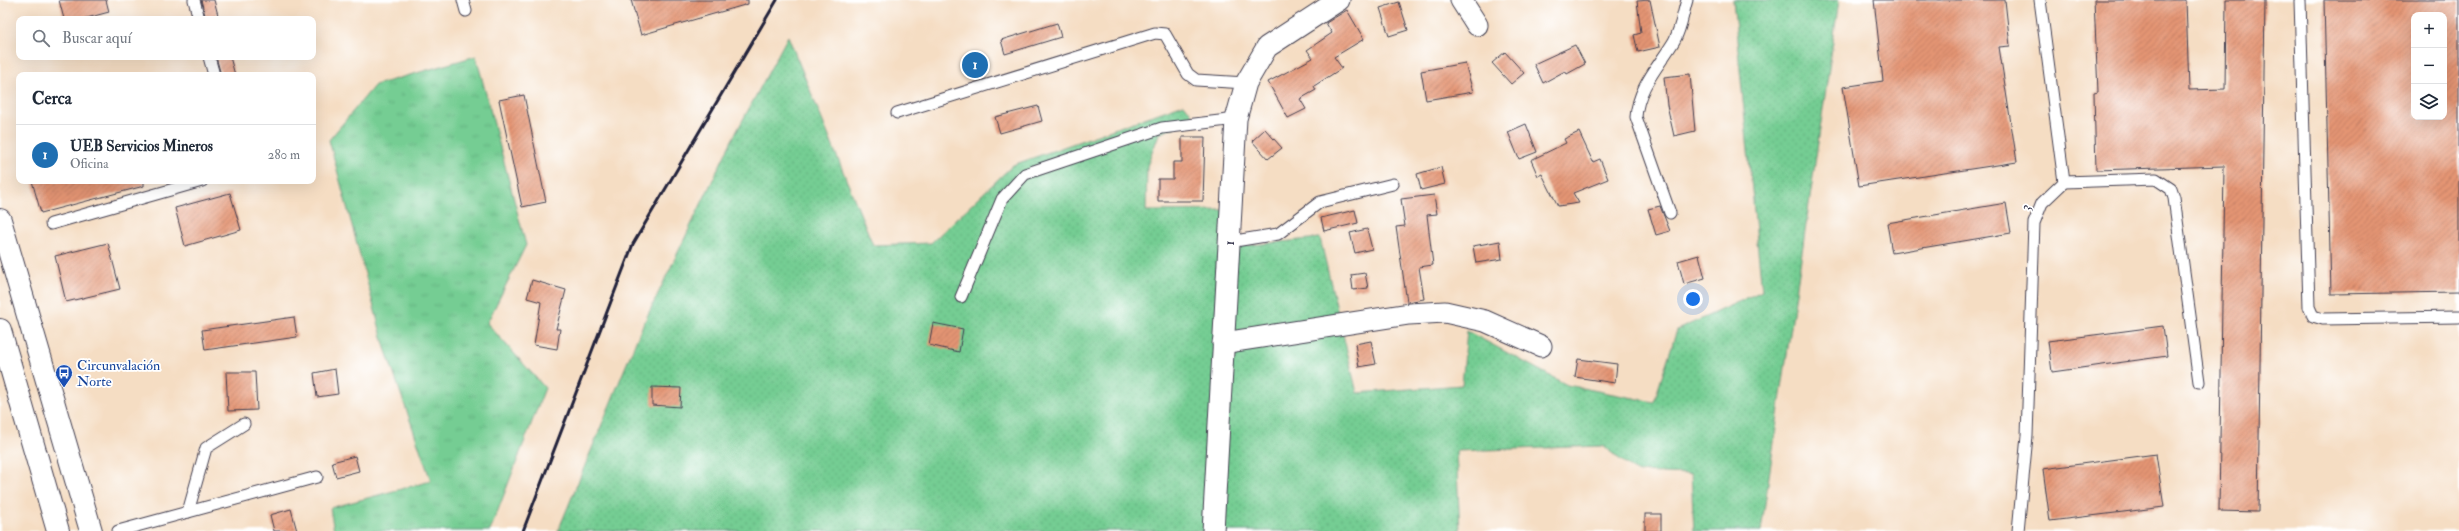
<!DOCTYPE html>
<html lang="es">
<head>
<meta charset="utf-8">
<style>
	:root { --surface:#fff; --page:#f2f2f3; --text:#1f2937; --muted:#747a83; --line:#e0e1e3; --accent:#1f6fb2 }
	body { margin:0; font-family:"IM FELL Double Pica",serif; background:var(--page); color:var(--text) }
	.controls { position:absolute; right:12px; top:12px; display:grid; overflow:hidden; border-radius:8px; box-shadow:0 4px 16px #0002 }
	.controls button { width:36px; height:36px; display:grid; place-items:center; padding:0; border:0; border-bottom:1px solid var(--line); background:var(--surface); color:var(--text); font:20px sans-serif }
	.you { position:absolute; left:1693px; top:299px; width:14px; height:14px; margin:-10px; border:3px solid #fff; border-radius:50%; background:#1a73e8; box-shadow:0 0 0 6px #1a73e833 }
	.badge { display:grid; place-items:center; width:26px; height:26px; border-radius:50%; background:var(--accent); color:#fff; font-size:13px; font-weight:700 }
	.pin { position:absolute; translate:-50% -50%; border:2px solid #fff; box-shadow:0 1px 4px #0006 }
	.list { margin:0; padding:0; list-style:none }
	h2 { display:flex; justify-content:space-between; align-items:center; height:52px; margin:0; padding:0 16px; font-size:17px }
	h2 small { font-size:13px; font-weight:400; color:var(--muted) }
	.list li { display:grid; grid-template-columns:26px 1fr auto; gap:12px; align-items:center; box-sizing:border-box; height:60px; padding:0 16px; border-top:1px solid var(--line) }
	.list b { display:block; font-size:15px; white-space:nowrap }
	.list p { margin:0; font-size:13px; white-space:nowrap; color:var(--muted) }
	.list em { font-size:13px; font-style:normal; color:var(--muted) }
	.icon { flex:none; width:22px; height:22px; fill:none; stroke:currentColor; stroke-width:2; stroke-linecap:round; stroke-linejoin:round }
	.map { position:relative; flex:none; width:2459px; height:531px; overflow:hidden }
	.search { position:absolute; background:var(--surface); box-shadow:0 4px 16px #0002; left:16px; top:16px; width:300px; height:44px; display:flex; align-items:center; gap:10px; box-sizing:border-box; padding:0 14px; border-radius:8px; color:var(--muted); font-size:15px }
	.panel { position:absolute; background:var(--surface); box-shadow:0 4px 16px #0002; left:16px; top:72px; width:300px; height:112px; border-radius:8px }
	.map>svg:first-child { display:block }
</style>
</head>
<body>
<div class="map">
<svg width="2459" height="531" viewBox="0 0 2459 531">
	<defs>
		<pattern id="grass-tufts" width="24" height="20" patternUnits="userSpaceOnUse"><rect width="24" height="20" fill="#74cd93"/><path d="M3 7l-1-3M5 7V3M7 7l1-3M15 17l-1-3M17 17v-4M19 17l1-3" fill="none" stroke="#64b080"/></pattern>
		<pattern id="park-dots" width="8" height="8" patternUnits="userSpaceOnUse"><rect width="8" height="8" fill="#74cd93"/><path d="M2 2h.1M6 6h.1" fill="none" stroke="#64b080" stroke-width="1.8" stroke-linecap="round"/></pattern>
		<pattern id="building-hatch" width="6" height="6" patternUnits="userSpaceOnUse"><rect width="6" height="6" fill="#e49473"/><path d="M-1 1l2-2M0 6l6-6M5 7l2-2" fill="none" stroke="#b87860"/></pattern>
	</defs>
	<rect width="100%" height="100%" fill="#fff"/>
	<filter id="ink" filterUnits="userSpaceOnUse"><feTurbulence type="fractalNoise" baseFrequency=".025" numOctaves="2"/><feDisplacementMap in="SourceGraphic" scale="8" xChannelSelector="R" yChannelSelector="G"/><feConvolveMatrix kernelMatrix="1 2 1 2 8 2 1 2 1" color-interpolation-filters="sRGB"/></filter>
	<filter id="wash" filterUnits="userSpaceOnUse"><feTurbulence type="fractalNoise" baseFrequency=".012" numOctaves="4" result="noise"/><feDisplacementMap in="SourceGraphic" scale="16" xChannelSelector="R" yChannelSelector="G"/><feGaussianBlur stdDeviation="0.9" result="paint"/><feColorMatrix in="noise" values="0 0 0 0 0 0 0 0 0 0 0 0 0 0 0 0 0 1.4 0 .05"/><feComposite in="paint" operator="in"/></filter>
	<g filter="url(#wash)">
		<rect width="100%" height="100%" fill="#f5ddc3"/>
		<polygon fill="url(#grass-tufts)" stroke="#4b7867" points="476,56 526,245 487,323 545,388 490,531 334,531 330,508 431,481 385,348 329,140 375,85"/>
		<polygon fill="url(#park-dots)" stroke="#4b7867" points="1733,0 1839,0 1761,531 1694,531 1691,474 1636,472 1603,446 1456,451 1460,531 558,531 641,329 731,142 788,36 873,245 931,243 1013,165 1184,104 1195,118 1159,134 1147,166 1146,211 1225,210 1222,248 1320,238 1357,393 1462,385 1467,331 1567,385 1654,402 1677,330 1762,291"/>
		<g id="blocks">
			<g fill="url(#building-hatch)" fill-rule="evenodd">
				<polygon points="59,0 106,0 109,12 83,19 64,19"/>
				<polygon points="201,0 214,0 219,19 206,19"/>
				<polygon points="631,0 748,0 748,4 641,35"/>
				<polygon points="1650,0 1660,47 1638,52 1634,35 1641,33 1637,1"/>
				<polygon points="1874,0 2005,0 2010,46 1999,47 2017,162 1859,186 1843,87 1883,81"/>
				<polygon points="2094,0 2186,0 2189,90 2225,89 2226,0 2265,0 2258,512 2219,511 2224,166 2096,170 2094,93 2098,92"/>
				<path d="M2324,0H2459V292L2331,294ZM2414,15H2444V117H2414Z"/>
				<polygon points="1399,2 1408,30 1389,36 1380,8"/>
				<polygon points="1347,10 1364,39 1334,57 1342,68 1314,86 1316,90 1300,99 1306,109 1288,118 1268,82 1313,58 1307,50 1332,33 1326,23"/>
				<polygon points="1057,23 1061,37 1005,54 1001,40"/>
				<polygon points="1575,45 1585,64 1567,74 1565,71 1543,83 1534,64"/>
				<polygon points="1505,52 1524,73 1511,84 1492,63"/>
				<polygon points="216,57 230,57 235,75 221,75"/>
				<polygon points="1465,63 1473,92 1426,100 1421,71"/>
				<polygon points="1690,74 1695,131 1674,136 1667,105 1664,77"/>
				<polygon points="524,95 546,202 522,207 499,100"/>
				<polygon points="1038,106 1042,121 1000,133 995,117"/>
				<polygon points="1526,124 1537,152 1519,159 1508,132"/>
				<polygon points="1265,129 1282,148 1268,159 1252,141"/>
				<polygon points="1579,132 1593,162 1600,159 1608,179 1573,193 1579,203 1558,206 1542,174 1538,176 1531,160 1566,143 1564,139"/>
				<polygon points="1182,137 1205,137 1203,201 1158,201 1158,179 1173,179 1173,162 1182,162"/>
				<polygon points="1441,167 1445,184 1421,190 1417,174"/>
				<polygon points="32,181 144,181 144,186 41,213"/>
				<polygon points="230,193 241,230 185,246 175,208"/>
				<polygon points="1434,195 1437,214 1427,215 1433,265 1419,267 1424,299 1407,302 1396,227 1405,226 1401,199"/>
				<polygon points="2006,203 2011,233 1892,253 1887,223"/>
				<polygon points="1660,206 1670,231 1656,235 1648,209"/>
				<polygon points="1355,210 1358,223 1324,231 1321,218"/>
				<polygon points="1367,229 1372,249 1355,253 1350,233"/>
				<polygon points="1500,241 1502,259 1476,263 1473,246"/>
				<polygon points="108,243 120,289 66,302 55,256"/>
				<polygon points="1699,255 1705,278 1684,284 1678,261"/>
				<polygon points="1365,273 1368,288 1353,290 1351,275"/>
				<polygon points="532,280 566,290 556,329 560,329 557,349 534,345 541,302 527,298"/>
				<polygon points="294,317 297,337 205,350 202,330"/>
				<polygon points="933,323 963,329 959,352 929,345"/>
				<polygon points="2163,326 2167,356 2052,372 2048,341"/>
				<polygon points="1371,341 1376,364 1359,367 1355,344"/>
				<polygon points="1578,359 1617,364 1615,383 1575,377"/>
				<polygon points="335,369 338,394 317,397 314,373"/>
				<polygon points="226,372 255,372 257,410 228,411"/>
				<polygon points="652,387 681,388 680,407 652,405"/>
				<polygon points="2156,454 2164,507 2050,521 2043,469"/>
				<polygon points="355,456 359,471 336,477 332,462"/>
				<polygon points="291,509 297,531 274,531 270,515"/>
				<rect x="1645" y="514" width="16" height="17"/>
			</g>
		</g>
	</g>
	<g filter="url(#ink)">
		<use href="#blocks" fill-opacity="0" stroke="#423e4f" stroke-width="1"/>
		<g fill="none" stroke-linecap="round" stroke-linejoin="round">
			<g stroke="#423e4f" stroke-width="13">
				<g id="lane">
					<polyline points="194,0 199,19"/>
					<polyline points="463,0 466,11"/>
					<polyline points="2300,0 2309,307 2313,316 2323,319 2459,317"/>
					<polyline points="209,57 214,75"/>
					<polyline points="897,113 1155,33 1165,34 1188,74 1196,80 1246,83"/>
					<polyline points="2064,182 2156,179 2171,189 2174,198 2199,382"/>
					<path d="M1670,213L1636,117C1638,87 1659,66 1674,41C1681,29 1683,13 1687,0"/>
					<polyline points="51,224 202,181"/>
					<polyline points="1229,242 1278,234 1320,202 1393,184"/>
					<polyline points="961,297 1002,199 1025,174 1162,128 1236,119"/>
					<polyline points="188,512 206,448 244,424"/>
					<polyline points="118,531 317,477"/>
					<polyline points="2018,531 2027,436 2034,223 2042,203 2064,182 2040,0"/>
				</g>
			</g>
			<g stroke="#423e4f" stroke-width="23">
				<g id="street">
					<polyline points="1461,0 1477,25"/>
					<polyline points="1223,343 1409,314 1445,312 1485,321 1541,346"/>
					<polyline points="1213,531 1236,119 1246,83 1267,47 1339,0"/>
				</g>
			</g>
			<g stroke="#423e4f" stroke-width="24">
				<g id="highway">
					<polyline points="0,220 91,531"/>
					<polyline points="0,330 58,531"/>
				</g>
			</g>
			<use href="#lane" stroke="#fff" stroke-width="11"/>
			<use href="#street" stroke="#fff" stroke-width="21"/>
			<use href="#highway" stroke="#fff" stroke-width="22"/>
			<polyline stroke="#22223b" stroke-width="3" points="523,531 633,244 777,0"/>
		</g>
	</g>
	<defs>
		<g id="bus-pin" transform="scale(0.9)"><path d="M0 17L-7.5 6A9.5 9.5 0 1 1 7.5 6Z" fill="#1a4fb4" stroke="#fff"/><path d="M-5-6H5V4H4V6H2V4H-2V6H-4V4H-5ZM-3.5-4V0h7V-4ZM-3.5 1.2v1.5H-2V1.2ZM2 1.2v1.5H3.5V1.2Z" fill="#fff"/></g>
	</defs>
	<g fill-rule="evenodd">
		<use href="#bus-pin" x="64" y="373"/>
	</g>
	<g text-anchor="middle" stroke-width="3.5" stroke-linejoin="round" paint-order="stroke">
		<g font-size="14" fill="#22223b" stroke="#fff">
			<text transform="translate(2025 207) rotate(-68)" y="5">3</text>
			<text transform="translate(1229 243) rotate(-87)" y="5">1</text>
		</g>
		<g font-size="14" fill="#164399" stroke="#fff" text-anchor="start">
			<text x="77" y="370">Circunvalación<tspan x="77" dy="16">Norte</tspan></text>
		</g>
	</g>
</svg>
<div class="controls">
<button>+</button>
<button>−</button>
<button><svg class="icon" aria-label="layers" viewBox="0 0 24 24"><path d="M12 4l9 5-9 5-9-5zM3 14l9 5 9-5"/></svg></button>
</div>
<div class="you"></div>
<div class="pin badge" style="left:975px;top:65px">1</div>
<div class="search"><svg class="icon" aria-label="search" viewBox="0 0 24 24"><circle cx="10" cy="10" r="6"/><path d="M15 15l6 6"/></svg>Buscar aquí</div>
<section class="panel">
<h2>Cerca<small></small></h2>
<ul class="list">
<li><span class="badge">1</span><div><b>UEB Servicios Mineros</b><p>Oficina</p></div><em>280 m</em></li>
</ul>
</section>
</div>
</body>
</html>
